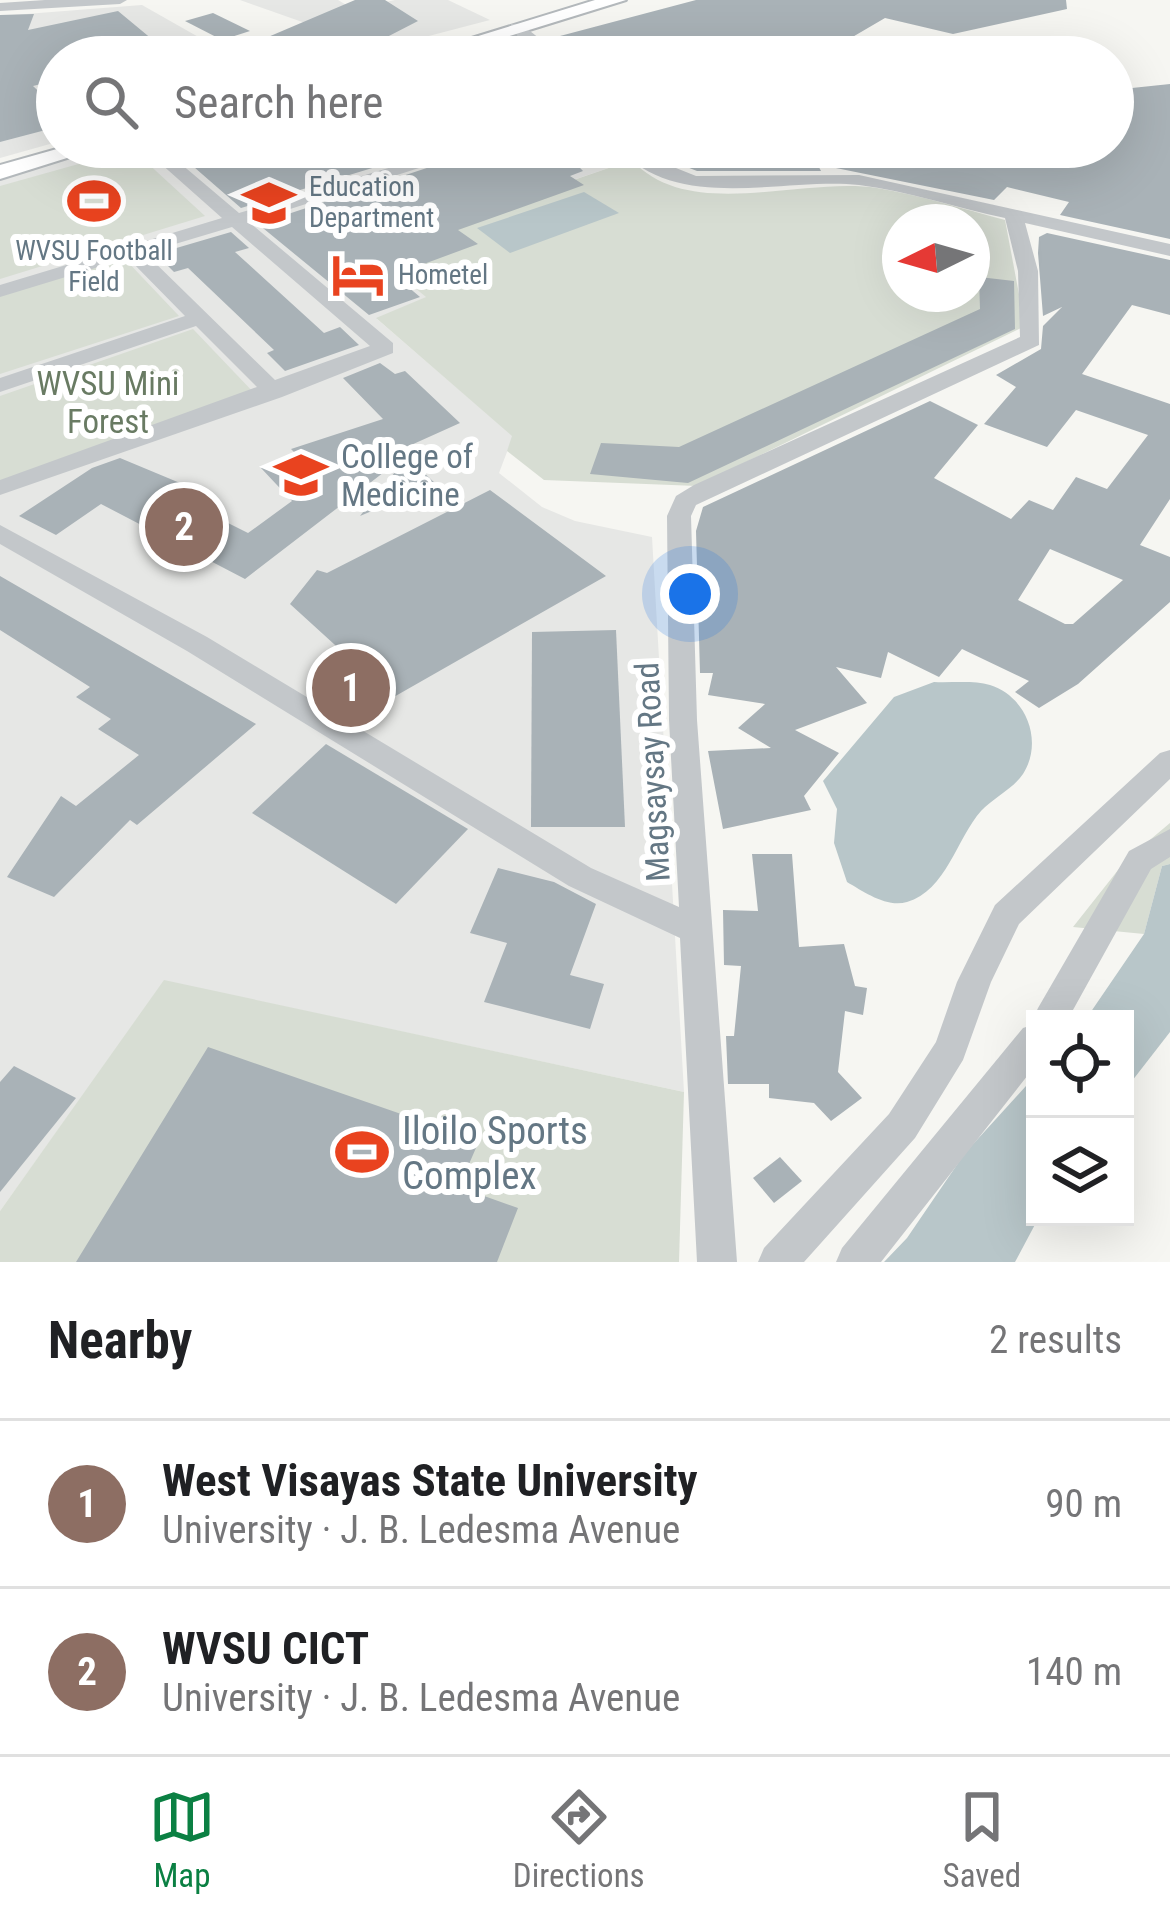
<!DOCTYPE html>
<html lang="en">
<head>
<meta charset="utf-8">
<style>
	:root { --surface:#fff; --page:#f2f2f2; --text:#202124; --muted:#757577; --line:#e0e0e0; --accent:#0b8043 }
	body { margin:0; font-family:"Roboto Condensed",sans-serif; background:var(--page); color:var(--text) }
	.controls { position:absolute; right:36px; bottom:36px; display:grid; overflow:hidden; border-radius:0px; box-shadow:0 12px 48px #0002 }
	.controls button { width:108px; height:108px; display:grid; place-items:center; padding:0; border:0; border-bottom:3px solid var(--line); background:var(--surface); color:var(--text); font:60px sans-serif }
	.compass { position:absolute; left:882px; top:204px; width:108px; height:108px; border-radius:50%; background:var(--surface); box-shadow:0 12px 48px #0002; rotate:265deg }
	.you { position:absolute; left:690px; top:594px; width:42px; height:42px; margin:-30px; border:9px solid #fff; border-radius:50%; background:#1a73e8; box-shadow:0 0 0 18px #1a73e833 }
	.badge { display:grid; place-items:center; width:78px; height:78px; border-radius:50%; background:var(--accent); color:#fff; font-size:39px; font-weight:700 }
	.pin { position:absolute; translate:-50% -50%; border:6px solid #fff; box-shadow:0 3px 12px #0006 }
	.list { margin:0; padding:0; list-style:none }
	h2 { display:flex; justify-content:space-between; align-items:center; height:156px; margin:0; padding:0 48px; font-size:51px }
	h2 small { font-size:39px; font-weight:400; color:var(--muted) }
	.list li { display:grid; grid-template-columns:78px 1fr auto; gap:36px; align-items:center; box-sizing:border-box; height:168px; padding:0 48px; border-top:3px solid var(--line) }
	.list b { display:block; font-size:45px; white-space:nowrap }
	.list p { margin:0; font-size:39px; white-space:nowrap; color:var(--muted) }
	.list em { font-size:39px; font-style:normal; color:var(--muted) }
	.icon { flex:none; width:66px; height:66px; fill:none; stroke:currentColor; stroke-width:2; stroke-linecap:round; stroke-linejoin:round }
	.map { position:relative; flex:none; width:1170px; height:1262px; overflow:hidden }
	.search { position:absolute; background:var(--surface); box-shadow:0 12px 48px #0002; left:36px; right:36px; top:36px; height:132px; display:flex; align-items:center; gap:30px; box-sizing:border-box; padding:0 42px; border-radius:66px; color:var(--muted); font-size:45px }
	.sheet { height:492px; background:var(--surface) }
	nav { display:flex; justify-content:space-around; align-items:center; box-sizing:border-box; height:168px; border-top:3px solid var(--line); background:var(--surface); font-size:33px; color:var(--muted) }
	nav a { display:grid; justify-items:center; gap:6px }
	nav .on { color:var(--accent) }
	.map>svg:first-child { display:block }
</style>
</head>
<body>
<div class="map">
<svg width="1170" height="1262" viewBox="0 0 1170 1262">
	<rect width="100%" height="100%" fill="#f6f6f2"/>
	<g fill="#e6e7e5">
		<polygon points="240,0 338,0 353,9 395,0 448,0 490,20 379,49"/>
		<polygon points="142,5 209,43 158,57 57,57 57,142 0,158 0,16"/>
		<polygon points="110,147 621,147 632,160 370,249 427,297 377,319 513,436 499,473 542,507 575,521 652,537 684,1092 165,981 0,1211 0,177"/>
	</g>
	<g fill="#d7ddd3" fill-rule="evenodd">
		<polygon points="132,149 205,216 0,279 0,186"/>
		<path d="M632,160C689,223 803,176 877,188C920,195 963,209 1005,220L1025,326L697,486L544,480L507,451L512,436L376,318L426,297L369,250ZM900,222H972V294H900Z"/>
		<polygon points="124,258 179,316 0,374 0,296"/>
		<polygon points="193,329 255,394 0,483 0,396"/>
		<polygon points="1170,823 1170,864 1162,866 1144,934 1073,927 1126,860"/>
		<polygon points="164,980 684,1092 679,1262 0,1262 0,1211"/>
	</g>
	<g fill="#b8c6c9">
		<polygon points="584,192 619,213 510,253 477,228"/>
		<path d="M934,682C951,683 974,680 990,685C1026,696 1044,741 1023,774C1013,789 993,798 981,811C957,838 946,891 907,902C887,908 864,892 847,882L834,843L837,809L823,781L894,697Z"/>
		<polygon points="1170,864 1170,1032 1125,1090 1125,1019 1086,1019 1144,934 1162,866"/>
		<polygon points="1035,1076 1039,1217 1015,1262 884,1262 907,1238 965,1153"/>
	</g>
	<g fill="#a9b2b7" fill-rule="evenodd">
		<polygon points="355,0 385,0 418,21 354,54 331,48 320,53 268,37"/>
		<polygon points="696,0 1066,0 1067,9 953,34 885,18 832,49 802,40 800,57 576,57 560,36"/>
		<polygon points="118,11 153,40 108,51 117,57 57,57 57,80 33,86 57,109 57,127 0,142 0,15 34,14 28,30"/>
		<polygon points="213,13 250,31 222,40 185,21"/>
		<polygon points="1170,84 1170,239 1060,215 1069,202 1007,187 994,200 821,165 840,147 903,147 953,159 954,147 1113,147 1113,90"/>
		<polygon points="171,147 273,147 295,164 353,147 402,147 415,155 241,208"/>
		<polygon points="490,147 560,147 583,171 570,176 584,185 458,230 478,244 394,275 420,297 369,315 258,224"/>
		<polygon points="687,147 792,147 811,152 821,171 697,171 669,160"/>
		<polygon points="231,232 249,248 235,252 324,333 340,327 359,345 285,371 267,353 274,350 188,268 174,272 156,254"/>
		<path d="M1047,233L1170,260V315L1132,305L1082,374L1170,404V499L1140,545L1170,557V602L1078,684L1039,708L1015,692L1029,681L962,649L939,677L888,652L881,678L836,667L867,703L795,730L839,753L804,796L811,810L723,829L708,751L771,748L738,728L765,704L708,695L713,673H700L696,531L703,507L930,401L978,425L934,478L1011,519L1029,500L1053,510L1076,477L1107,489L1148,435L1076,410L1047,447L984,424L1016,387L996,375L1041,349L1043,326L1062,307L1043,316L1038,253L1039,237ZM1050,549L1123,580L1073,624H1065L1018,600Z"/>
		<polygon points="979,277 1014,281 1015,329 688,483 590,474 601,443 679,447 980,309"/>
		<polygon points="380,363 395,374 405,371 460,423 400,450 405,456 245,579 101,504 56,535 19,516 92,468 120,458 192,488 178,498 248,533 292,501 261,468 297,455 291,449 383,419 343,378"/>
		<polygon points="407,457 436,484 360,516"/>
		<polygon points="490,490 606,576 385,702 315,673 346,655 290,604 317,570 327,573"/>
		<polygon points="0,576 256,724 137,825 130,820 54,897 7,877 61,796 76,806 139,755 98,729 111,719 76,697 90,687 0,630"/>
		<polygon points="616,630 625,827 531,827 532,632"/>
		<polygon points="326,744 468,829 396,904 252,813"/>
		<polygon points="752,854 792,854 799,947 844,944 855,986 867,988 863,1015 845,1011 838,1072 862,1098 831,1121 814,1103 769,1098 769,1084 728,1084 726,1036 734,1036 741,966 724,965 723,910 758,911"/>
		<polygon points="498,868 554,882 596,904 570,975 604,984 590,1029 484,1002 507,943 470,933"/>
		<polygon points="208,1047 479,1141 459,1187 518,1208 497,1262 76,1262"/>
		<polygon points="14,1066 76,1098 0,1192 0,1082"/>
		<polygon points="780,1157 802,1181 774,1203 753,1178"/>
	</g>
	<g fill="none" stroke-linecap="round" stroke-linejoin="round">
		<g stroke="#b4b9bc" stroke-width="4">
			<g id="major">
				<polygon points="595,0 626,0 442,57 410,57"/>
				<polygon points="64,147 102,147 0,179 0,165"/>
			</g>
		</g>
		<g fill="#c3c7ca" fill-rule="evenodd">
			<polygon points="45,0 127,0 120,4 0,11 0,3"/>
			<polygon points="511,24 521,24 563,57 545,57 511,30"/>
			<path d="M142,147H161L239,213L458,147H485L249,222L393,343V353L282,397L0,495V480L257,387L196,326L0,392V378L185,316L128,258L0,297V285L222,218ZM232,227L370,346L275,380L145,253Z"/>
			<path d="M619,147H638L646,156L696,176L859,175L1170,244V256L1025,223L1038,271L1039,345L696,505L691,516L697,720L737,1262H697L680,938L569,886L187,651L0,544V525L207,637L591,868L679,907L669,720L667,516L676,496L694,485L1020,337L1018,271L1005,218C957,208 908,191 859,185C785,177 673,214 619,147Z"/>
			<polygon points="1170,750 1170,779 1019,924 991,982 963,1060 915,1138 804,1262 758,1262 764,1248 889,1114 936,1042 957,982 995,905 1160,753"/>
			<polygon points="1170,829 1170,857 1151,869 1068,1019 1035,1019 1035,1066 881,1262 836,1262 842,1248 1023,1028 1035,1024 1033,1019 1038,1008 1129,851"/>
		</g>
		<use href="#major" fill="#fff" fill-rule="evenodd"/>
	</g>
	<defs>
		<g id="stadium-bare" transform="scale(4.14)"><path d="M0-5a6.5 5 0 1 0 0 10a6.5 5 0 1 0 0-10ZM-3.5-1.8h7v3.6h-7Z" fill="#e9431f" stroke="#fff" stroke-width="2.5" paint-order="stroke"/></g>
		<g id="university-bare" transform="scale(4.14)"><path d="M0-5L7-2L0 1L-7-2ZM-4 1L0 2.5L4 1V4Q0 6-4 4Z" fill="#e9431f" stroke="#fff" stroke-width="2.5" paint-order="stroke"/></g>
		<g id="hotel-bare" transform="scale(4.14)"><path d="M-6-4.5h1.5V1H6V5H4.5V3h-9V5H-6ZM-4 0a1.8 1.8 0 1 1 3.6 0ZM.5 0V-2.5h3Q6-2.5 6 0Z" fill="#e9431f" stroke="#fff" stroke-width="2.5" paint-order="stroke"/></g>
	</defs>
	<g fill-rule="evenodd">
		<use href="#stadium-bare" x="94" y="201"/>
		<use href="#university-bare" x="269" y="203"/>
		<use href="#hotel-bare" x="358" y="275"/>
		<use href="#university-bare" x="301" y="475"/>
		<use href="#stadium-bare" x="362" y="1152"/>
	</g>
	<g text-anchor="middle" stroke-width="12" stroke-linejoin="round" paint-order="stroke">
		<g font-size="27" fill="#647784" stroke="#fff" text-anchor="start">
			<text x="309" y="196">Education<tspan x="309" dy="31">Department</tspan></text>
			<text x="94" y="260" text-anchor="middle">WVSU Football<tspan x="94" dy="31">Field</tspan></text>
			<text x="398" y="284">Hometel</text>
		</g>
		<g font-size="33" fill="#697b63" stroke="#fff">
			<text x="108" y="395">WVSU Mini<tspan x="108" dy="38">Forest</tspan></text>
		</g>
		<g font-size="33" fill="#647784" stroke="#fff" text-anchor="start">
			<text x="341" y="468">College of<tspan x="341" dy="38">Medicine</tspan></text>
		</g>
		<g font-size="33" fill="#647784" stroke="#fff">
			<text transform="translate(652 772) rotate(-93)" y="12">Magsaysay Road</text>
		</g>
		<g font-size="39" fill="#647784" stroke="#fff" text-anchor="start">
			<text x="402" y="1144">Iloilo Sports<tspan x="402" dy="45">Complex</tspan></text>
		</g>
	</g>
</svg>
<div class="controls">
<button><svg class="icon" aria-label="locate" viewBox="0 0 24 24"><circle cx="12" cy="12" r="6"/><path d="M12 2v4M12 18v4M2 12h4M18 12h4"/></svg></button>
<button><svg class="icon" aria-label="layers" viewBox="0 0 24 24"><path d="M12 4l9 5-9 5-9-5zM3 14l9 5 9-5"/></svg></button>
</div>
<svg class="compass" viewBox="-18 -18 36 36"><path d="M0-13l5 13h-10z" fill="#e53935"/><path d="M0 13l5-13h-10z" fill="#757577"/></svg>
<div class="you"></div>
<div class="pin badge" style="left:351px;top:688px;background:#8d6e63">1</div>
<div class="pin badge" style="left:184px;top:527px;background:#8d6e63">2</div>
<div class="search"><svg class="icon" aria-label="search" viewBox="0 0 24 24"><circle cx="10" cy="10" r="6"/><path d="M15 15l6 6"/></svg>Search here</div>
</div>
<section class="sheet">
<h2>Nearby<small>2 results</small></h2>
<ul class="list">
<li><span class="badge" style="background:#8d6e63">1</span><div><b>West Visayas State University</b><p>University · J. B. Ledesma Avenue</p></div><em>90 m</em></li>
<li><span class="badge" style="background:#8d6e63">2</span><div><b>WVSU CICT</b><p>University · J. B. Ledesma Avenue</p></div><em>140 m</em></li>
</ul>
</section>
<nav>
<a class="on"><svg class="icon" aria-label="map" viewBox="0 0 24 24"><path d="M3 6l6-2 6 2 6-2v14l-6 2-6-2-6 2zM9 4v14M15 6v14"/></svg>Map</a>
<a><svg class="icon" aria-label="directions" viewBox="0 0 24 24"><path d="M12 3l9 9-9 9-9-9zM9 14v-3h6M13 9l2 2-2 2"/></svg>Directions</a>
<a><svg class="icon" aria-label="saved" viewBox="0 0 24 24"><path d="M7 4h10v16l-5-4-5 4z"/></svg>Saved</a>
</nav>
</body>
</html>
